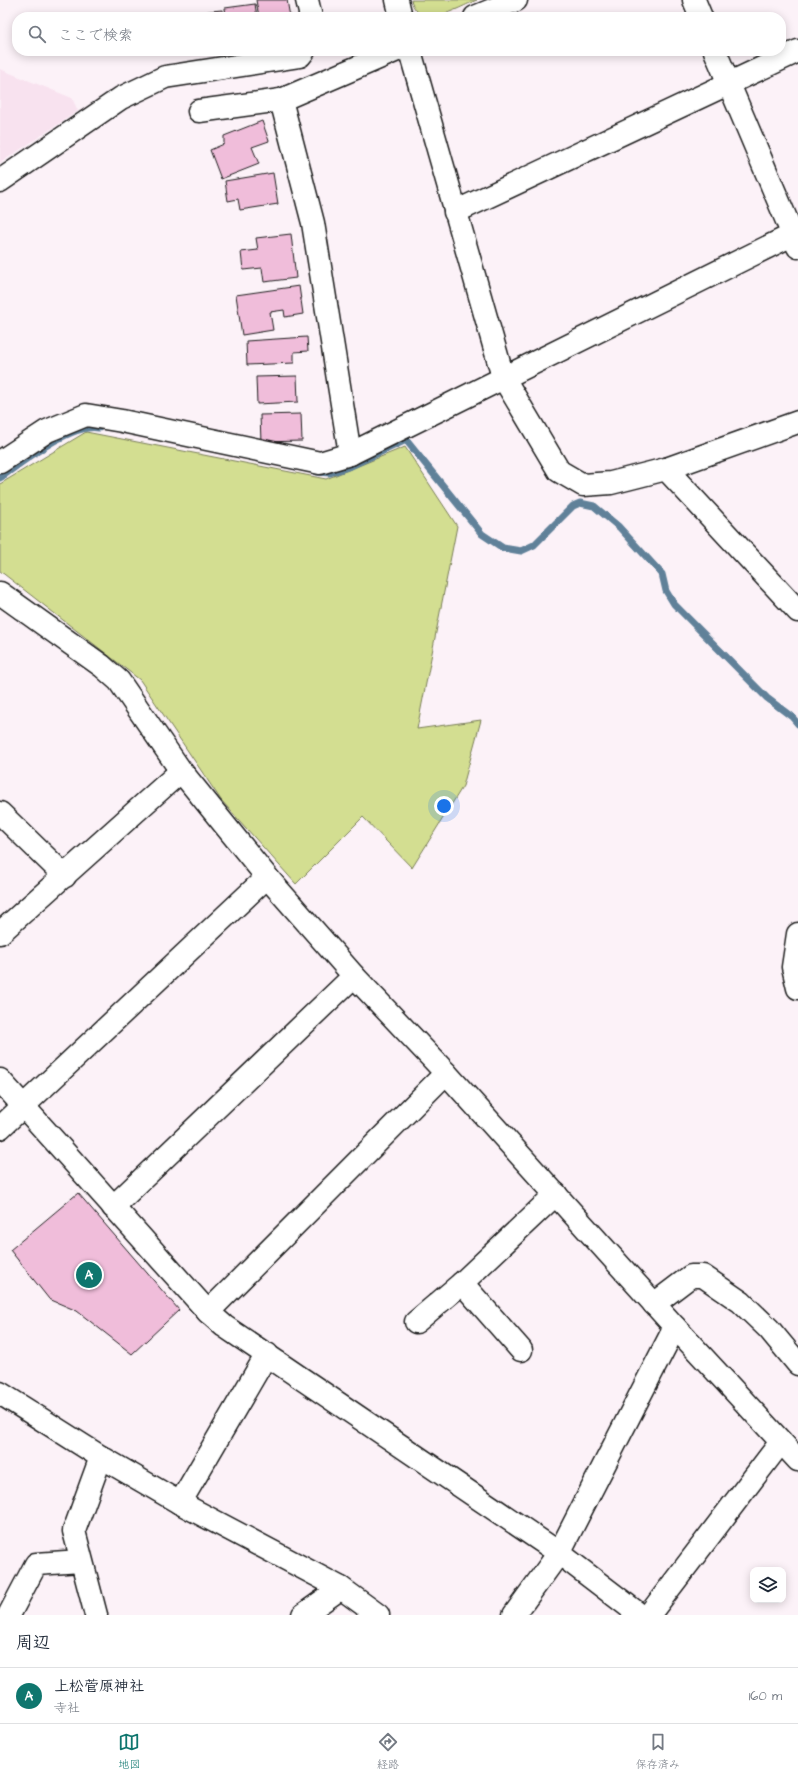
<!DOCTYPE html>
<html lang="ja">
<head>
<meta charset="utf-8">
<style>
	:root { --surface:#fff; --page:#f6f6f7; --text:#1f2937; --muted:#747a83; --line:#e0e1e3; --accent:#0f766e }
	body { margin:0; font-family:"Architects Daughter","Klee One",sans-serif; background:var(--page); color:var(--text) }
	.controls { position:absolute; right:12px; bottom:12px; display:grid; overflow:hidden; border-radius:8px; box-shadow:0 2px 10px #0003 }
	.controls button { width:36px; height:36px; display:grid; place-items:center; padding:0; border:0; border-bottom:1px solid var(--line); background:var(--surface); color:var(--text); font:20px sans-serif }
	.you { position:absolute; left:444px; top:806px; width:14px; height:14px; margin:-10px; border:3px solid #fff; border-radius:50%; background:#1a73e8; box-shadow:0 0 0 6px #1a73e833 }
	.badge { display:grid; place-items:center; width:26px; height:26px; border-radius:50%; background:var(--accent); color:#fff; font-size:13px; font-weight:700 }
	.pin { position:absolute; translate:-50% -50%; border:2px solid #fff; box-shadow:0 1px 4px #0006 }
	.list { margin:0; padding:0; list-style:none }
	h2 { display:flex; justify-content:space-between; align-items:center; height:52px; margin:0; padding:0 16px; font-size:17px }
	h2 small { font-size:13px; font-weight:400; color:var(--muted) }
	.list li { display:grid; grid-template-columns:26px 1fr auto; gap:12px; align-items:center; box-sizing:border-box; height:56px; padding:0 16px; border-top:1px solid var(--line) }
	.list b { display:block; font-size:15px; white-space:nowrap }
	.list p { margin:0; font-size:13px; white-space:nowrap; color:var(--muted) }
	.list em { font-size:13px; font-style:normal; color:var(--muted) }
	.icon { flex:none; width:22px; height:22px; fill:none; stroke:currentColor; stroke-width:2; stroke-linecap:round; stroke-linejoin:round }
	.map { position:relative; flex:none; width:798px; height:1615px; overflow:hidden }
	.search { position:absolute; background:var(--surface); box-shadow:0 2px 10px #0003; left:12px; right:12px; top:12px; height:44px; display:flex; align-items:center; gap:10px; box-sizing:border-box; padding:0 14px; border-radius:16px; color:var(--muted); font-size:15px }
	.sheet { height:108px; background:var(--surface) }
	nav { display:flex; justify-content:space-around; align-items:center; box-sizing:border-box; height:56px; border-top:1px solid var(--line); background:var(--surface); font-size:11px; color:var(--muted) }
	nav a { display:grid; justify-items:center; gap:2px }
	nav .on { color:var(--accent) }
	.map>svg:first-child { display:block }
</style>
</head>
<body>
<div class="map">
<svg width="798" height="1615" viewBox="0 0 798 1615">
	<rect width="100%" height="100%" fill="#fcf2f8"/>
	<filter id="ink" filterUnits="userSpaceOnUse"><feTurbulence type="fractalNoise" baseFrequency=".025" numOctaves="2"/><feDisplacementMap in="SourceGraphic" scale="8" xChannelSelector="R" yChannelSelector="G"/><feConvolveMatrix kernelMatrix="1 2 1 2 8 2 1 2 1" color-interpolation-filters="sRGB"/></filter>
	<g filter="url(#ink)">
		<polygon fill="#f8e2ef" points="0,69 72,98 78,111 0,163"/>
		<g fill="#d3de91" stroke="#787d56">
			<path d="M411,0H477C457,8 420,32 411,0Z"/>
			<polygon points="86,432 326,479 405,447 457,526 417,729 481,720 463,786 412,868 363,817 296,884 221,800 140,680 0,571 0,484"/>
		</g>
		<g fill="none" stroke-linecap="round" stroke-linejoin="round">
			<g stroke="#608199" stroke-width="7">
				<polyline points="317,472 330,473 351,466 406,440 482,534 503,548 521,551 534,545 573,506 580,503 594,506 619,527 662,574 666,591 674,604 767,698 792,717 798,724"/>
				<path d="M0,478C23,462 72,422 99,428"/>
			</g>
		</g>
		<g fill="#f0bdda" stroke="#1c1c1c">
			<polygon points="256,0 287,0 290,17 259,17"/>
			<polygon points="255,4 257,17 226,17 225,8"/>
			<polygon points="222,10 223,17 192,17 191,13"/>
			<polygon points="262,121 269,141 252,147 259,164 221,179 210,150 224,144 224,136"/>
			<polygon points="273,173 278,204 240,210 238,199 228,201 225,181"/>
			<polygon points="291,234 296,278 264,282 262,268 243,270 241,252 258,250 256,238"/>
			<polygon points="299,286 303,314 285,317 284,310 270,312 273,330 242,335 236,295"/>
			<polygon points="307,337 308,351 294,352 294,363 247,365 246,341"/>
			<polygon points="297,376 298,402 257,404 256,377"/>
			<polygon points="301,414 302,441 261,442 260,415"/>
			<polygon points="78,1193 179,1310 132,1354 77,1311 49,1299 10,1250"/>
		</g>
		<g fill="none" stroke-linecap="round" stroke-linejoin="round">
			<g stroke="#1c1c1c" stroke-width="25">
				<g id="minor">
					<polyline points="307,0 311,17"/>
					<polyline points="397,0 401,17"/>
					<polyline points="694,0 701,17"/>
					<polyline points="475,17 516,0"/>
					<polyline points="410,51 503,377 559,471 583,485 611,483 666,469 798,422"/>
					<polyline points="715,51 798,247"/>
					<polyline points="281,100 313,223 350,454"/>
					<polyline points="199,111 281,100 395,51"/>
					<polyline points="0,181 121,98 165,77 300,56 304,51"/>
					<polyline points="455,212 798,51"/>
					<polyline points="0,462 47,431 86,415 122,421 320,463 350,454 798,232"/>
					<polyline points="666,469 798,611"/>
					<polyline points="0,593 102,666 119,681 181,771 267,877 354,976 446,1073 675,1327 798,1460"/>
					<polyline points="0,813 65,876"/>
					<polyline points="0,933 181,771"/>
					<polyline points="798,934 793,967 798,988"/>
					<polyline points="0,1080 208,1312 224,1326 559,1553 640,1615"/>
					<polyline points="0,1128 267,877"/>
					<polyline points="113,1207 354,976"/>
					<polyline points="462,1283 521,1350"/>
					<polyline points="654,1304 691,1276 703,1276 741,1302 769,1329 798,1364"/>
					<polyline points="208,1312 446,1073"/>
					<polyline points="416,1322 462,1283 556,1194"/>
					<polyline points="0,1393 101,1457 180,1503 341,1588 378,1615"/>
					<polyline points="180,1503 267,1354"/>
					<polyline points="9,1615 36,1564 81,1561"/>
					<polyline points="96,1615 74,1531 101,1457"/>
					<polyline points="303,1615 341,1588"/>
					<polyline points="514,1615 559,1553 675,1327"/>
					<polyline points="649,1615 781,1442"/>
				</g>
			</g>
			<use href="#minor" stroke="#fff" stroke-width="22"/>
		</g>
	</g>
</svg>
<div class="controls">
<button><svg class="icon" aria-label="layers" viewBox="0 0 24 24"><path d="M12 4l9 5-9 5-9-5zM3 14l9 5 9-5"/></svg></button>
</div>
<div class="you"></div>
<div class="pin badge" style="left:89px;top:1275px">A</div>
<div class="search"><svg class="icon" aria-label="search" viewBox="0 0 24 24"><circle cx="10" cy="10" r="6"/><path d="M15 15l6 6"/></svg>ここで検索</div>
</div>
<section class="sheet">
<h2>周辺<small></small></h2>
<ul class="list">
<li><span class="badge">A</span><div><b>上松菅原神社</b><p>寺社</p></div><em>160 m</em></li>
</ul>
</section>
<nav>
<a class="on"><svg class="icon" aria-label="map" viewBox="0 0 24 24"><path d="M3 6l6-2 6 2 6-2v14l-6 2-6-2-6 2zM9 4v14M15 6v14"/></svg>地図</a>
<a><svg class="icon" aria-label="directions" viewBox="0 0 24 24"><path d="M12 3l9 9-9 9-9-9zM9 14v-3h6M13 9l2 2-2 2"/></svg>経路</a>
<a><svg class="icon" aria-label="saved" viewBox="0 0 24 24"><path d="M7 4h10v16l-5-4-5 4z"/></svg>保存済み</a>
</nav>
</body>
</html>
